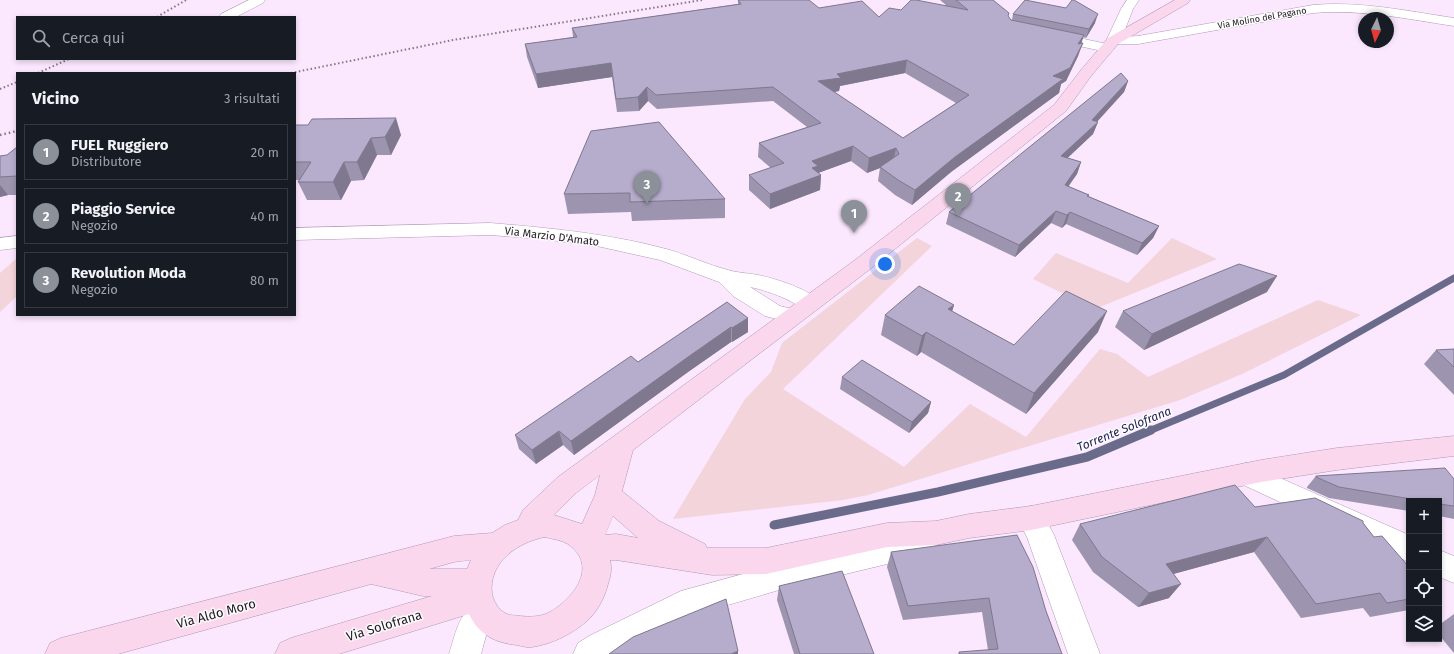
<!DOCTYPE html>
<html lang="it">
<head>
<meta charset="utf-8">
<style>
	:root { --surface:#171b24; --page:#20242c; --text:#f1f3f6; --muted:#9ea1a6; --line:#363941; --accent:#8c9099 }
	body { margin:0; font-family:"Fira Sans",sans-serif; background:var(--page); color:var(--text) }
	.controls { position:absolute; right:12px; bottom:12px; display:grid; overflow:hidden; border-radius:0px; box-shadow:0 2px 6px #0003 }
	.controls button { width:36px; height:36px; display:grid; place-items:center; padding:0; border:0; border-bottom:1px solid var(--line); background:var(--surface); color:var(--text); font:20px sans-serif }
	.compass { position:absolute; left:1358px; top:12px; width:36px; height:36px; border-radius:50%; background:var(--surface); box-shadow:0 2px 6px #0003; rotate:185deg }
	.you { position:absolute; left:885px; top:264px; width:14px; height:14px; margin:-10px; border:3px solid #fff; border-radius:50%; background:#1a73e8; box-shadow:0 0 0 6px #1a73e833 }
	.badge { display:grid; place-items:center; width:26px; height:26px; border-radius:50%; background:var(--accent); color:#fff; font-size:13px; font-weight:700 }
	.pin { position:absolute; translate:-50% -33px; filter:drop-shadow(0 1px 2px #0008) }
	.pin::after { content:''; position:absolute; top:21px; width:14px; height:12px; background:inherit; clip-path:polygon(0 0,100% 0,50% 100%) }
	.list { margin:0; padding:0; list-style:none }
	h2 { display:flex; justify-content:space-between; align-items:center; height:52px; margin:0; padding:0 16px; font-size:17px }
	h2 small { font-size:13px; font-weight:400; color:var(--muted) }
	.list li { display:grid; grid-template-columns:26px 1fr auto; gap:12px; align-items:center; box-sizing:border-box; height:56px; margin:0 8px 8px; padding:0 8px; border:1px solid var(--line); border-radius:0px }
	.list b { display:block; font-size:15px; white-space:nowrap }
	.list p { margin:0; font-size:13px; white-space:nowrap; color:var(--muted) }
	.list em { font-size:13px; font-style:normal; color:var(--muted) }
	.icon { flex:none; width:22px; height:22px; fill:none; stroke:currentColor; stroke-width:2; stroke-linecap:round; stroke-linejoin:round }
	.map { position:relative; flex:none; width:1454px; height:654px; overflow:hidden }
	.search { position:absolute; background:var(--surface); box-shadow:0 2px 6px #0003; left:16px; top:16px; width:280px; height:44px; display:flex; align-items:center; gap:10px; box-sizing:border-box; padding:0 14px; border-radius:0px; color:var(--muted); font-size:15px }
	.panel { position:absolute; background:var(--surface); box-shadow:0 2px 6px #0003; left:16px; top:72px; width:280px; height:244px; border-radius:0px }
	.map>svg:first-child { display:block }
</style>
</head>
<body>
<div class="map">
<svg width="1454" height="654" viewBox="0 0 1454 654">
	<rect width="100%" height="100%" fill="#fbe7fe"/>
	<g fill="#f3d4da">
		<polygon points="917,238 932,246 783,389 904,467 970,404 1026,437 1100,349 1117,354 1148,377 1318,300 1361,315 1242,374 1180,400 868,495 843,500 673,519 745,399 771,372 782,343"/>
		<polygon points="1172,238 1217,259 1095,309 1033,279 1056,253 1128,283"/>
		<polygon points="17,258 17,296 0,312 0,273"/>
	</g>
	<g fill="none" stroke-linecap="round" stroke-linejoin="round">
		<polyline stroke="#6a6b8a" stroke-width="7" points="1149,431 1284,375 1454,278"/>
		<polyline stroke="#6a6b8a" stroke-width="9" points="774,525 938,492 1087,457 1151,430"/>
		<g stroke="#b099b4" stroke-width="1">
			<g id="street">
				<polygon points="249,0 265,0 263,3 236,17 219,17 221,14"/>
				<path d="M1127,0H1139L1133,9L1122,37L1138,36L1313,5C1360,1 1407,11 1454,18V26C1407,19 1361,9 1313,13L1138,44H1108L1106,41L1121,9Z"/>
				<polygon points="1051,32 1112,45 1114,48 1112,51 1107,52 1046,39 1044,36 1046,33"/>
				<path d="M490,223C551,228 612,234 670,250C690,256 708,265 728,270C737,273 748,273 758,275C774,278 812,290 821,303L818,308C804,312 797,304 786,299C775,294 761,289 750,287L780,306L800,311L803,316L800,321L792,323L765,316L733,296L719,282L660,260L597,246L542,239L490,235L295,240V228Z"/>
				<polygon points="17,236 17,248 0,250 0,238"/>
				<polygon points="1246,463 1409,535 1409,562 1237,482 1233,474 1237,466"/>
				<polygon points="1031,506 1041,510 1054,535 1100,654 1068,654 1027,537 1017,518 1021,510"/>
				<polygon points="927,524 937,527 941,536 937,545 887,564 779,590 687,617 618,654 573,654 578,643 589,636 681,591 779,564 887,538"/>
				<polygon points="1439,550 1454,556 1454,583 1439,577"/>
				<path d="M484,600L495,604L499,614L495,624L487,632L481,654H449C457,630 458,610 484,600Z"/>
			</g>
		</g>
		<g stroke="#b099b4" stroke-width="1">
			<path id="secondary" d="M1175,0H1190L1188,3L1118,44L1091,76L1066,111L869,270L633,450L622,491L659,521L705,544L707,548H766L887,523L936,521L969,514L1031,506L1261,460L1337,448L1454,436V456L1337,470L1261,482L1031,530L969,538L936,545L887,547L766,574L712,575L616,560H610C612,569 611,575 608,584C605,597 597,612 587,621C572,634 552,644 532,647C528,648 522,646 517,645C495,643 478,634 469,614L339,654H275L280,643L291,638L432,596H423L371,584L118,654H45L50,643L61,638L454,536L492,533L505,525L518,520L523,510L558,477L855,260L1054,105L1081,70L1108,38ZM600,475L595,495L582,524L554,515L576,493ZM613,516L638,538L616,534L605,535ZM545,537C552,539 562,540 568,544C599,566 574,598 550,612C541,617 530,617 520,616C515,615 510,616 505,613C498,609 494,602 492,594C488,562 518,542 545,537ZM471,560L467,569H429L454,562Z"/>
		</g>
		<use href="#street" fill="#fff" fill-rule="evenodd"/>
		<use href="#secondary" fill="#fad7ec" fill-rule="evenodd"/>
		<g stroke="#847687" stroke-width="2" stroke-dasharray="1.5 2.5" stroke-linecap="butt">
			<polyline points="157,17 186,0"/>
			<polyline points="38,73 69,59"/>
			<polyline points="291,73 453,40 702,0"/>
			<polyline points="0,89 17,82"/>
		</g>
		<polyline stroke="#847687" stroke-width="2.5" stroke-dasharray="1.5 3" stroke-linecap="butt" points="0,135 17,131"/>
	</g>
	<g fill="#9d94af" fill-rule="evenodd">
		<path d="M738,0L819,8L879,17L901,10L946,5L940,0H993L1011,20H1012L1013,14L1095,23L1086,38L1083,37L1078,56L1066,81L1061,84L1059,93L951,172L912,205L895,195L878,181L880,168L867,173L851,161L818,173L821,175L820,190L770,209L749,190V175L771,168L758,157L759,143L807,127L773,101L657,109L648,101L639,111L617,112L612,77L538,88L527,57L525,44L573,37L572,28L738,4ZM905,73L956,103L903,138L834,92L839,91L840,86Z"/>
		<polygon points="1128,81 1124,92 1097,122 1098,122 1093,134 1067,158 1081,162 1077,174 1068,186 1089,195 1088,196 1159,226 1153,238 1137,255 1066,224 1062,228 1051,223 1015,257 946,224 949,212"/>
		<polygon points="295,125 401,135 391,155 377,155 364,180 351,181 341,200 307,200 298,182 300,180 295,180"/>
		<polygon points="591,131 725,199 725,218 632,221 631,212 568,214 564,194"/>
		<polygon points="17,147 17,195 8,195 0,197 0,156 7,155"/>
		<polygon points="1267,292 1144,350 1115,327 1123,311"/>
		<polygon points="727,302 748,332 732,342 731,342 688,372 574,455 563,445 536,464 519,449 515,435 638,362"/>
		<polygon points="954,305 952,311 1014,345 1098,332 1026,414 921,352 917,356 881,335 885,315"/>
		<polygon points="1454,349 1454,395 1424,364 1436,350"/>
		<polygon points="842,377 931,402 928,413 909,433 840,389"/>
		<polygon points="1316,476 1454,479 1454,519 1439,516 1439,501 1409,501 1409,511 1329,498 1307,488 1307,487"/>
		<polygon points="1255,507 1363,523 1374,537 1409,567 1409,610 1370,617 1363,608 1301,618 1254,552 1173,574 1169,598 1138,607 1093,572 1072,540 1080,524"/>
		<polygon points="891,552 1046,611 1062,654 958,654 959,652 988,650 982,612 903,620 887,567"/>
		<polygon points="779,586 874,654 794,654 777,600"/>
		<polygon points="1454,614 1454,653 1439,635 1439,625"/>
	</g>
	<g fill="#7f788f">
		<polygon points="1098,14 1095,23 1086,38 1089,29"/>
		<polygon points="1084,35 1080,48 1078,44"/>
		<polygon points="1083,43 1078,56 1066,81 1061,84 1059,93 951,172 912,205 915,190 1053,76"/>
		<polygon points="907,60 905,73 840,86 839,91 817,95 818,81 837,74"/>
		<polygon points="611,63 612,77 538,88 536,74"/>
		<polygon points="1128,81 1124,92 1090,129 1098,122 1093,134 1057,168 1061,156 1092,120"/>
		<polygon points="647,87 648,101 639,111 638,97"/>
		<polygon points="396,118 401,135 391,155 385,137"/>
		<polygon points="371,138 377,155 364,180 357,162"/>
		<polygon points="853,146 851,161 818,173 821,175 820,190 770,209 770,194 812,161"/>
		<polygon points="896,148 893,163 880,167 880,168 867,173 869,158"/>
		<polygon points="344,162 351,181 341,200 333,182"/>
		<polygon points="1081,162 1077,174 1061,197 1065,185"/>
		<polygon points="0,185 8,195 0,197"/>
		<polygon points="1056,211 1051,223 1015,257 1019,245"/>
		<polygon points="1070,212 1066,224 1062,228 1067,215"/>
		<polygon points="1159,226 1153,238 1137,255 1142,243"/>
		<polygon points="1277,276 1267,292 1144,350 1152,334"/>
		<polygon points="954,305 948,325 948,309"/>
		<polygon points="1107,311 1098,332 1026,414 1034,393"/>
		<polygon points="748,318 748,332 732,342 732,328"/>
		<polygon points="731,327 731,342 688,372 574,455 571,441 688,357"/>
		<polygon points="926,332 921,352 917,356 922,336"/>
		<polygon points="931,402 928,413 909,433 912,422"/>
		<polygon points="559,431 563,445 536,464 532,450"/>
		<polygon points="1267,537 1254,552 1155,579 1166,564"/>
		<polygon points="1181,584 1169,598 1138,607 1149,593"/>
		<polygon points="738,651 738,654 731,654"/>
	</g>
	<g fill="#b6accc" stroke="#7f788f" fill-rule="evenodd">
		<path d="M738,0H809L819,8L862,1L879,17L889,8L901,10L911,0H916L968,10L956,0H993L1009,13L1008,16L1011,20L1084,35L1078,44L1083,43L1070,68L1053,76L1063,79L955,157L915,190L898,180L880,167L899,154L896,148L869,158L853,146L812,161L818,166L812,168L821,175L770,194L749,175L784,163L759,143L821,123L773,87L656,95L647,87L638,97L616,99L611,63L536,74L525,44L577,37L572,28L741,4ZM907,60L969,95L903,138L818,81L841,78L837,74Z"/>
		<polygon points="1025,0 1066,8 1072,0 1074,0 1098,14 1089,29 1013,14"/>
		<polygon points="1121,73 1128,81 1092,120 1098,122 1061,156 1081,162 1065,185 1089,195 1087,196 1159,226 1142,243 1070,212 1067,215 1056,211 1019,245 949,212"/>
		<polygon points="396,118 385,137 371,138 357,162 344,162 333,182 298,182 311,162 295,162 295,125 308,125 312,119"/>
		<polygon points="659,122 725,199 630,202 630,193 564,194 591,131"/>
		<polygon points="17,147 17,176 0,177 0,156 7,155"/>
		<polygon points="1239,264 1277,276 1152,334 1123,311"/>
		<polygon points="919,286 954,305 948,309 1014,345 1066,291 1107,311 1034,393 926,332 922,336 885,315"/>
		<polygon points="727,302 748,318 732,328 731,327 688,357 571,441 559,431 532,450 515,435 631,356 638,362"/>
		<polygon points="1454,349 1454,367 1436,350"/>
		<polygon points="862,360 931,402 912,422 842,377"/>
		<polygon points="1445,468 1454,479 1454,506 1439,504 1439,501 1423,501 1339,487 1316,477 1316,476"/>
		<polygon points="1235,485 1255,507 1315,498 1363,521 1363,523 1374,537 1382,536 1409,567 1409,599 1387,603 1380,593 1316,604 1267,537 1166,564 1181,584 1149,593 1102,557 1080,524"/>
		<polygon points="1017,535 1033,567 1046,611 1062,654 960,654 959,652 998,649 989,598 908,606 891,552"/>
		<polygon points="842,571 874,654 800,654 779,586"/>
		<polygon points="726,599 738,651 731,654 609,654 633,637"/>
	</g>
	<g text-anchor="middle" stroke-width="3" stroke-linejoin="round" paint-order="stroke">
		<g font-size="9" fill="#221924" stroke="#fcfcfc">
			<text transform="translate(1262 18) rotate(-10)" y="3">Via Molino del Pagano</text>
		</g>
		<g font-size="11" fill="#221924" stroke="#fcfcfc">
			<text transform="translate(552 236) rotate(7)" y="4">Via Marzio D'Amato</text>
		</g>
		<g font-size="12" font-style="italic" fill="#222355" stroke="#fcfcfc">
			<text transform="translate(1124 429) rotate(-22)" y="4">Torrente Solofrana</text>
		</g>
		<g font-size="13" fill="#221924" stroke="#fcfcfc">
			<text transform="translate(216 613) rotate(-15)" y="5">Via Aldo Moro</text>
			<text transform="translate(384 625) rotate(-17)" y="5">Via Solofrana</text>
		</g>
	</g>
</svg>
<div class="controls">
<button>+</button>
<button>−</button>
<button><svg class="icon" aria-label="locate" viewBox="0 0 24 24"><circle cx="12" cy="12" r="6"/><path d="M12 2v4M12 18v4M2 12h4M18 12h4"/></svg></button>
<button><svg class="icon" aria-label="layers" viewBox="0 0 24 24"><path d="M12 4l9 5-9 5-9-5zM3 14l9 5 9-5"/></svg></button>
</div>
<svg class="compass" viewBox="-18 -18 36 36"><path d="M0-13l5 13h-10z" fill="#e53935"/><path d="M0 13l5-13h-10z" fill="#9ea1a6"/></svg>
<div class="you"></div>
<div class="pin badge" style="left:854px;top:233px">1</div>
<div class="pin badge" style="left:958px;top:216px">2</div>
<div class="pin badge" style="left:647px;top:204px">3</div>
<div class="search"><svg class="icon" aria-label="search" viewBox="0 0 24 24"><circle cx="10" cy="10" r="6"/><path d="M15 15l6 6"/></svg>Cerca qui</div>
<section class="panel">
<h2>Vicino<small>3 risultati</small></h2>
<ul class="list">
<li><span class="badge">1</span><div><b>FUEL Ruggiero</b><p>Distributore</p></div><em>20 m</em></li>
<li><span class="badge">2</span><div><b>Piaggio Service</b><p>Negozio</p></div><em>40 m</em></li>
<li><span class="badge">3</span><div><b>Revolution Moda</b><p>Negozio</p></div><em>80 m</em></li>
</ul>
</section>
</div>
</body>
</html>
